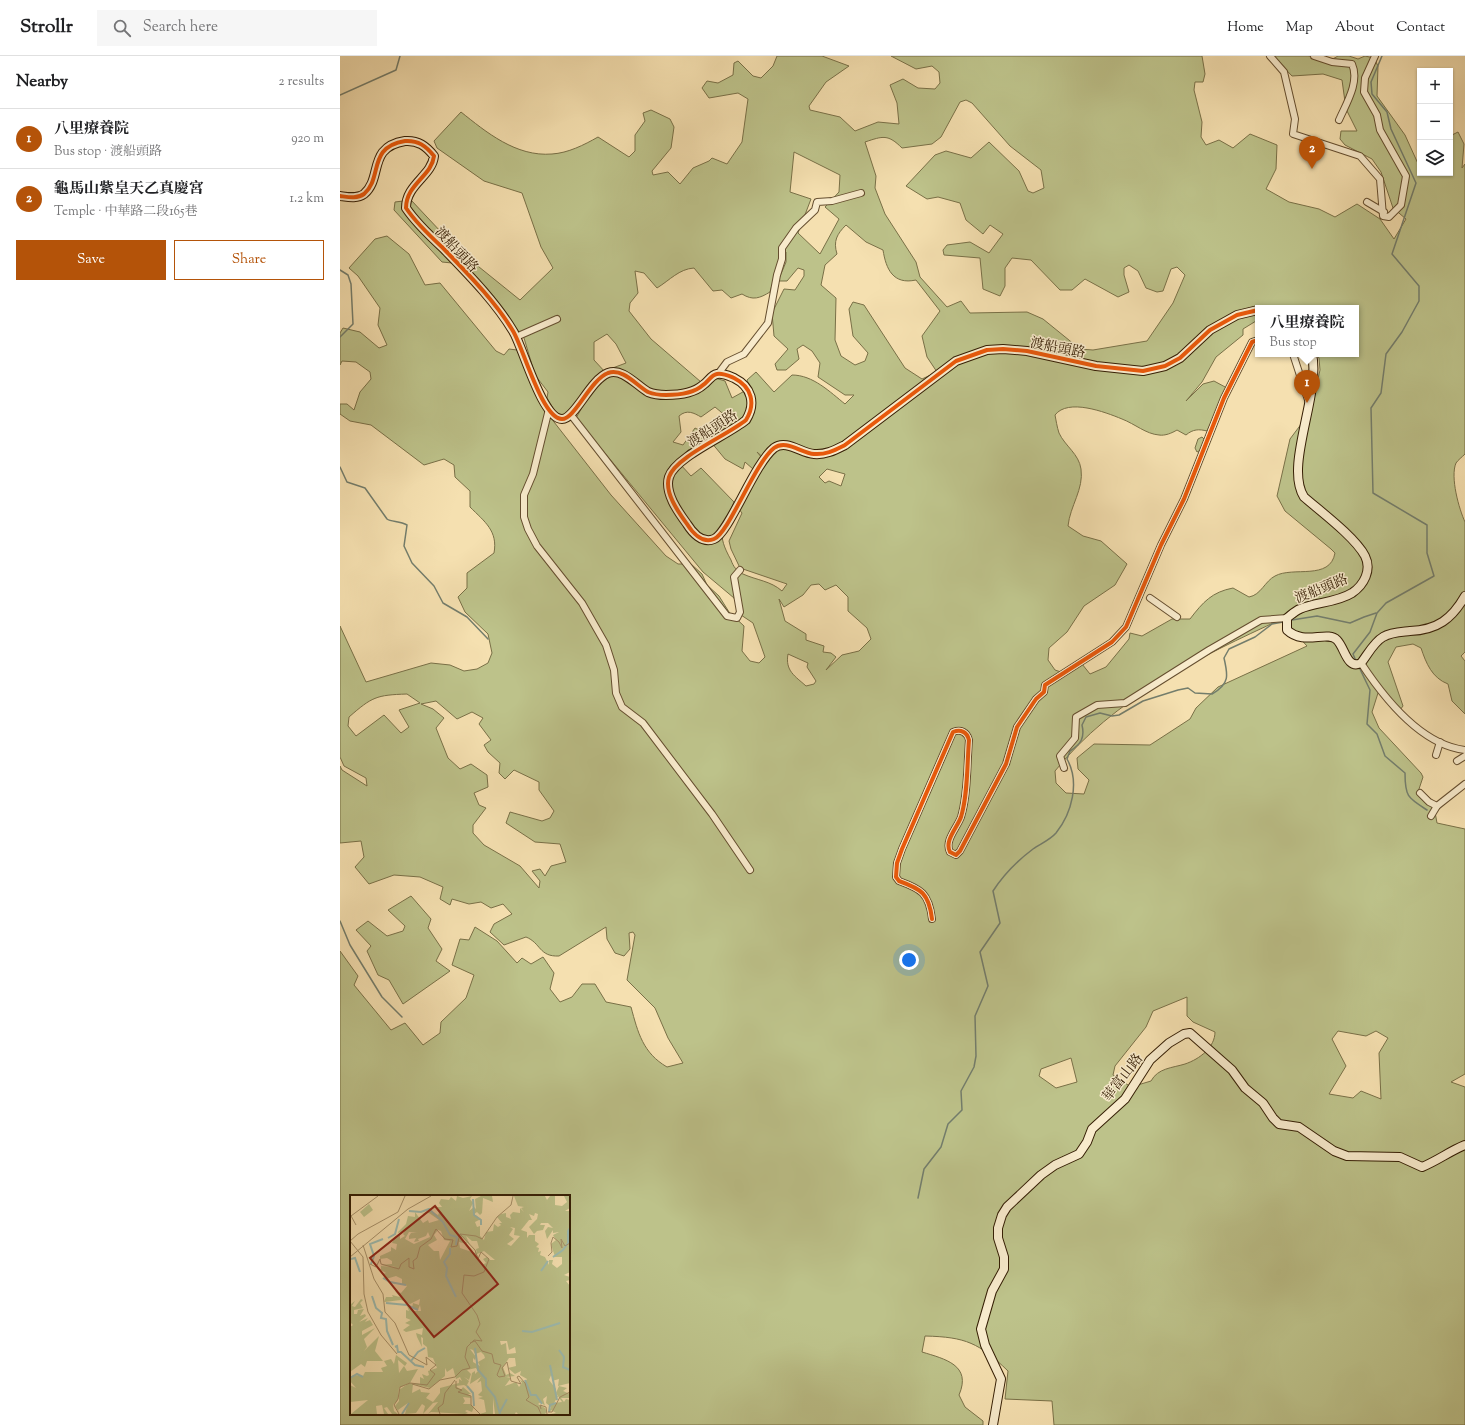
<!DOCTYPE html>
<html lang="en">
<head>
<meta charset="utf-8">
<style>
	:root { --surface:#fff; --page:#f6f6f6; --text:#202124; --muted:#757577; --line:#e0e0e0; --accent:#b45309 }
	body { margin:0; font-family:"Sorts Mill Goudy","Noto Serif TC",serif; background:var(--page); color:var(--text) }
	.controls { position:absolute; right:12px; top:12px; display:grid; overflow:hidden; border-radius:0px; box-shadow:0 1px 3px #0004 }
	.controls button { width:36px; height:36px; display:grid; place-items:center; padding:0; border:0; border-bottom:1px solid var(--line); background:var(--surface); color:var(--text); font:20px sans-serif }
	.you { position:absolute; left:569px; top:904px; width:14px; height:14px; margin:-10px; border:3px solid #fff; border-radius:50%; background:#1a73e8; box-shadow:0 0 0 6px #1a73e833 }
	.badge { display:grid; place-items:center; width:26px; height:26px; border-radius:50%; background:var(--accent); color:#fff; font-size:13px; font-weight:700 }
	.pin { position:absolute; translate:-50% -33px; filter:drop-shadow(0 1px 2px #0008) }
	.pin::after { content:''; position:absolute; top:21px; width:14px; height:12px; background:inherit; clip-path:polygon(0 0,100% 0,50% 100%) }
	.popup { position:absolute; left:915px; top:249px; width:104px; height:52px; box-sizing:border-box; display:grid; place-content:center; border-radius:0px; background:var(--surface); filter:drop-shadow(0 1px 3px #0005); font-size:13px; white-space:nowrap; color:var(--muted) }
	.popup b { font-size:15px; color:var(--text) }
	.popup::after { content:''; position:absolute; left:50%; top:100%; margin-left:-8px; border:8px solid transparent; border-top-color:var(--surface) }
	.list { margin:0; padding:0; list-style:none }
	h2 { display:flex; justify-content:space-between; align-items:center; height:52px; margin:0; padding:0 16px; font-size:17px }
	h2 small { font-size:13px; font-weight:400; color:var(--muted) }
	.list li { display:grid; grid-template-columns:26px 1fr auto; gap:12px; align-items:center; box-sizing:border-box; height:60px; padding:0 16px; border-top:1px solid var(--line) }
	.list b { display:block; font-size:15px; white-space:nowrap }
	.list p { margin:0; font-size:13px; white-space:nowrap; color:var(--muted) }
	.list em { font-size:13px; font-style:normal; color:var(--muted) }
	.actions { display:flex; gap:8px; padding:12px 16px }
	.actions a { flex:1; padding:9px 0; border:1px solid var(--accent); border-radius:0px; text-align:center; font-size:14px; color:var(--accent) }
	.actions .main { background:var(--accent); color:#fff }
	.icon { flex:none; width:22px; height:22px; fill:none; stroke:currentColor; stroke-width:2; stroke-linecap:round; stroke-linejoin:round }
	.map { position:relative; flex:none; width:1125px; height:1369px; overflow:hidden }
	header { display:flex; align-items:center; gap:24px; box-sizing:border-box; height:56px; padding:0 20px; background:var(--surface); border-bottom:1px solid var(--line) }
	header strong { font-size:19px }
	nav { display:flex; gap:22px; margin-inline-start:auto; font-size:14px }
	.search { width:280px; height:36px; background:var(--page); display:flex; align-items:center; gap:10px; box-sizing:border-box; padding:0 14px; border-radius:0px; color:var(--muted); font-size:15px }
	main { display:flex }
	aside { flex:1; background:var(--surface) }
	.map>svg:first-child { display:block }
</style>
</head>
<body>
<header>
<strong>Strollr</strong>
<div class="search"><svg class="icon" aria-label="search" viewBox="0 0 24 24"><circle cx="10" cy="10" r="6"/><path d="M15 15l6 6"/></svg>Search here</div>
<nav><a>Home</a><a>Map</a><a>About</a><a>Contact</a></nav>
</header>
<main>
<aside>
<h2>Nearby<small>2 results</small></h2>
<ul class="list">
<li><span class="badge">1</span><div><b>八里療養院</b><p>Bus stop · 渡船頭路</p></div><em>920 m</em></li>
<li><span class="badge">2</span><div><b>龜馬山紫皇天乙真慶宮</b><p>Temple · 中華路二段165巷</p></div><em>1.2 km</em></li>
</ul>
<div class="actions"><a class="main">Save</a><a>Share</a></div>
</aside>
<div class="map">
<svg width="1125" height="1369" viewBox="0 0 1125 1369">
	<rect width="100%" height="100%" fill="#f5e0b0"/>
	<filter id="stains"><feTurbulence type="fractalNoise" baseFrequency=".005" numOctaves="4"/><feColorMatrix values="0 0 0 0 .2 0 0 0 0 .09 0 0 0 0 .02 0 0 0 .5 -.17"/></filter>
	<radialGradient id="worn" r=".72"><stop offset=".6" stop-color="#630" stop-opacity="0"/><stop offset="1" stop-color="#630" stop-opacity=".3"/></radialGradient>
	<g fill="#bdc28a" stroke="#797047" fill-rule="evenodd">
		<path d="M437,0H482L509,10L486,26L469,50L470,54L500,61L515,75L538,66L559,68L557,47L550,29L563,23L578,32L595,33L600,27L599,16L592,10L576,13L551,0H862L865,18L863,26H855L854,34L862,66L861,81L866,89L879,84L893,92L910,78L937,89L936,113L926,133L949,146L979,153L995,161L1017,148L1040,163L1054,183L1066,163L1053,152L1041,116L1032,103L1005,89L1000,83L1001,75H1017L1006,53L1002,24L983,18L952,20L933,0H968L991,4L998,0H1009L1018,3L1025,0L1034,2L1038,10L1037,40L1065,79L1080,112V117H1110V80L1118,76L1124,88L1122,112L1125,108V398C1122,401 1118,404 1116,407C1110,421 1119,453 1125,466V596L1121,600L1125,605V658L1112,645L1108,628C1092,622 1086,607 1081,592L1073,588L1056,591L1048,606L1063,650L1060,654L1046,639L1038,637L1032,656L1039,672L1081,717L1083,721L1079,733L1096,747L1095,756L1097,767L1125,773V1018L1111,1026L1125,1031V1369H714L712,1345L665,1343L668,1315C639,1287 626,1281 585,1280L582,1296C605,1303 632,1309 619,1339L625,1351L643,1365V1369H0V895L18,920L14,929L51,974L65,967L83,989L100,977L101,966L126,942L134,919L112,909L120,883L129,884L135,871L157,885L177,907L182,902L191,908L203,901L214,917L210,933L220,946L232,941L242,928H255L266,946L291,951C298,977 303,997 327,1011L343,1007L328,982L315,952L287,924L295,879L293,876L289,877L290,893L284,900L275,897L267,883L266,871L219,900C199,901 201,887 186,881L164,889L150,876L154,868L172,858L163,848L151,852L141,846L129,848L112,843L110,849L100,843L103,831L80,821L54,819L29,828L15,811L24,801L21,785L0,787V710L2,714L27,730L26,722L4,710L0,701V570L26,626L91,607L110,609L124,615L137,613L148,607L152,597L148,578L125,556L118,541L127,532V517L154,497C158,475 145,466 130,451V435L115,421L114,409L104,403L84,409L31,369L10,365L0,358V348H7L14,354L20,336L31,323L30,316L16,306L2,305L0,309V277L3,272L20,276L39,292L47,289L38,269L40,252L18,220L9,212L35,183L47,180L69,198L85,229L100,227L156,295L164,299L169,293L177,294L207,357L271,439L326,500L338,508H351L362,518L367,529L379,540L389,556L404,570L402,595L410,605L419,607L425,601L413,567L401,559L394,542L363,516L236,362L251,336L270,313L286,307L276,288L267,278L254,286V304L266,317L234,353L223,359L216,357L207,342L208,336L195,319L184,282L122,208L102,206L54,154L55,146L71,144L118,194L180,244L213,212L201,191L182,137L144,125L97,92L94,85L121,56C146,76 176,101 212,98C228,97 244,89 258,81L289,101L295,95V79L305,65L303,57L311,54L330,63L334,71L331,92L312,115L313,119L328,116L340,128L353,112L369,105L372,102L387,108L402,86L408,43L398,37L369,42L362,32L367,25L378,27L393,19L394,7L398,5L413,20L421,22L433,10ZM626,44L632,47L670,90L701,114L704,132L693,137L688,135L679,115L649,86L631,102L606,95L595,99L566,130L587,143L598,141L620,147L626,164L643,178L650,169L663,178L649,197L630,186L607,189L603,194L604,199L640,202L643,233L660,240L665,230V212L672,202L691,204L720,234H732L745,223L778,241L789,236L784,219V212L789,209L798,215L806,232L817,236L823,235L831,213L837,211L845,219L833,247L807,285L753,294L740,293L703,263L687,256L630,257L621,245L607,251L580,221L576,206L545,158L535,132L536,120L525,86C543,80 548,78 562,92L592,88L601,81L620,46ZM454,96L500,119L499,136L485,151L499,163L480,198L458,177L471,143L450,136ZM506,169L526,186L543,194C546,213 553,229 576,224L600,255L582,280L587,301L597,316L582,323L565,312L524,249L513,246L509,253L513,280L528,297L525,305L515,309L501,300L495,284L496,242L481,229L485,209L497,198C493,185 497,178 506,169ZM442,196H446V206L438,225H447L458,212L464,214V220L455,234L444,233L432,257L434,280L448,293L435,308L437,314H446L459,303L457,293L463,289L472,295L480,307L478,321L505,339H514L505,348C490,336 473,319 452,319L434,336L416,316L407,324L410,332L392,342L385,325L375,322L361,326L311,283L289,255L290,247L298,237L295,215L304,217L317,232C330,224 339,213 354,212L373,235L382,234L391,242L402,238C413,245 420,242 430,236ZM918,252H1016V298H976L979,302L980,314L971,355L950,383L937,440L945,455L991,493L995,497C990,525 953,510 935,520C925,525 921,539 909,541L893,532C872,536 863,546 850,563H832L802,580L790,577L789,583L766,611L750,618L742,608L721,616L715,614L708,604L709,592L727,576L744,550L775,529L787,508L761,485L743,480L728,470C730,450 744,433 741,413C739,398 725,390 719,377C717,371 716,364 715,359C728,342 765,356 782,363C795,368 806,378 819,379C825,380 832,377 837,374L846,379C853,373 859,373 867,375L887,332L874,325L863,328L846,345L862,326L876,301L903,279V273L916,265L918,266ZM375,351L387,361L378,370L363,376L355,372L343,389L333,386L341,376L339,360C347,353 354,357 361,361ZM371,386L385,403L403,413L405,406L413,413L422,402L417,396L426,404L398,452L402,457L389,485L391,493L400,512L447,528L442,535C431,525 416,524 403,518C397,516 393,510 391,504C376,477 382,473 394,446L361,412L351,420L340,408L348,394ZM487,413L505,418L501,430L489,425L485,427L479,421ZM479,528L485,534L496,529L508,541V555L527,572L531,583L519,595L502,599L486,614L496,601L491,597L483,596L484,590L466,584V578L445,565L439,543L444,551L463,539L471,529ZM942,563L967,590L878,631L856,652L850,663L810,689L754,688L737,702L738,713L749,724L744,738L726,737L716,727L715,715C774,642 859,601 942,563ZM448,598L468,607L467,611L476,625L474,628L466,630C455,620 445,615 448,598ZM67,638L80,647L59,654L69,671L61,677L44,659L16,680L8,670L9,661C32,641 36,639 67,638ZM96,645L117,663L132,656L143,662L139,668L151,684L144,689L148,696L160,707L159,717L165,723L174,714L199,726V734L214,755L210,762L202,765L170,756L166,767L195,786L220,788L226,806L211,810L205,820L200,813L192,815L200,825L199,832L180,810L144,789L133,777V769L146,752L139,749L134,737L148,731L147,719L131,708L120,713L108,702L96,672L104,662L93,653L81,648ZM847,941V960L853,966L875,976C875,991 860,1003 845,1008C832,1012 818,1012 811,1025L791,1031L773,1019L775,1010L806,971L813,955ZM998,975L1026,980L1036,975L1048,982L1039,997L1041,1043L1021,1035L1013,1042L989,1038L1006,1010L992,983ZM731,1002L737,1026L716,1032L699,1020L701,1013ZM11,1140H229V1358H11Z"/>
		<polygon points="862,381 865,384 861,394 857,396 855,392 858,383"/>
		<polygon points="71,840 91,863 88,872 102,893 96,905 110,915 63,948 49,924 38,919 27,895 31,890 16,874 28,865 47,880 63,875 65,870 48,854"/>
	</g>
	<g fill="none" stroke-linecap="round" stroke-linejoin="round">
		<g stroke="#737d6c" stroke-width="1.5">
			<polyline points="0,39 56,14 60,0"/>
			<polyline points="0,214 8,219 11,228 13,268 0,281"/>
			<path d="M0,411L7,426L25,432L47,463C51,466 60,465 67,469L64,490L72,507L94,530L103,547L127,561L148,583"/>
			<polyline points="952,564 977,560 1010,567 1024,561 1036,557"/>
			<polyline points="1016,605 1013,598 1030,576 1037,557 1046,547 1094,520 1087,497 1087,469 1033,437 1031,352 1041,337 1046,298 1062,276 1079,245 1079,230 1052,198 1076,127 1051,73 1047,56 1032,38 1031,26 1042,0"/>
			<path d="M1019,611L1030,634L1027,668L1037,678L1045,700L1065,717C1065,741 1068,742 1087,754"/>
			<polyline points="0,865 10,889 42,941 62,961"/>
			<path d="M578,1142L584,1113L601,1091L608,1068L622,1054L621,1035L634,1011L636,1000L635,960L648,930L640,896L660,867L653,835C664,818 677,805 693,793C700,788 710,784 716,777C732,757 740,726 727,703L730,695C741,688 745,682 742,669L746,661L760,657L772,660L779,659L803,645L838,634L848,632L855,637L872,638C890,628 888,619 884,602L889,593L915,581L932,568L943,566"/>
		</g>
		<g stroke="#654e2f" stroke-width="8">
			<g id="street">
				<polyline points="930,0 944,16 955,63 953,78 1020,100 1040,123 1043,160 1049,161 1061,149 1066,120 1040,74 1037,59 1024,36 1025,22 1035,0"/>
				<path d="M974,0L992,6L1012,8C1020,26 1006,48 999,64"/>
				<polyline points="1027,146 1044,156"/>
				<polyline points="176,281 217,263"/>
				<polyline points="953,298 969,347"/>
				<polyline points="378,318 387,306 404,298 428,267 437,219 442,203 442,192 456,172 475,154 477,146 492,145 521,137"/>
				<polyline points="209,353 193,418 184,439 184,461 188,473 197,490 242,547 266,589 274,614 276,637 282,651 303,667 372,758 410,814"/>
				<polyline points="231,359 387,560 397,562 400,556 394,521 400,514"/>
				<polyline points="810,542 837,561"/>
				<path d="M1021,607C1044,642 1081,689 1125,694"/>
				<polyline points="1096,699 1100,686"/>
				<polyline points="1117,705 1125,700"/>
				<polyline points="724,712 720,700 735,682 736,661 757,649 785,647 869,594 921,564 947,562"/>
				<polyline points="1080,737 1089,746 1097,750"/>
				<polyline points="1091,760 1097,750 1125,728"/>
				<path d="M592,863C589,837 581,833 559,825L556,821L557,807L562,793L613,676C621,673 627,676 629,684C627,708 628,738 621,761C617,772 604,785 610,796L616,799L620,795L666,708L677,671L696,643L704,636L705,629L772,586L786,571L821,489L844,443L884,342L912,286L918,284"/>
			</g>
		</g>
		<g stroke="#351e04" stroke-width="10">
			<g id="secondary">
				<path d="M0,140C8,141 17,143 24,138C43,122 27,91 65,85C78,84 86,90 94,100C92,120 66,128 66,152C76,167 90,180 103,192C128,218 155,245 173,275C183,291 202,363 222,363C235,363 250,324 268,317C283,312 296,329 308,336C313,338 320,339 326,339C337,339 354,337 363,329C368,326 371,319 377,318C383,317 389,320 394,322C412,331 416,348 406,364C388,379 335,401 329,421C324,437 339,457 347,468C352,476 362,488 374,483C389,477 414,408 434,392C446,383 461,397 474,398C486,399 495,394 505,389L616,305L647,294L663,293L687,295L756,310L803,315L825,310L840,302L870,274L897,259L918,254"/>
				<path d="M972,298C981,338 944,410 964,441C980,455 1015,481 1025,500C1032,514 1024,529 1012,537C996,547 975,546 960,553C955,555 951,559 947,562V574C964,590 987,574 997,584C1005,592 1007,614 1021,607C1028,598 1034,586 1043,581C1051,576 1061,576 1070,575C1097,574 1112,563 1125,540"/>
				<path d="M653,1369L661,1323L645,1289L641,1273L652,1235L664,1213V1201L658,1182V1172L662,1159L667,1151L701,1119L715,1109L739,1098L747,1086L752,1073L785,1043L810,1004L829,987L844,978L850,977L892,1014L905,1032L923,1047L933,1062L939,1068L959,1071L994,1095L1007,1100L1060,1101L1082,1111C1097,1105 1110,1095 1125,1089"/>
			</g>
		</g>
		<use href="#street" stroke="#f8ebcc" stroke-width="6"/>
		<use href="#secondary" stroke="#f8ebcc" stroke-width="8"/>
		<g stroke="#f8ebcc" stroke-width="6">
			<g id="cycleway">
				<path d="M0,140C8,141 17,143 24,138C43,122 27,91 65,85C78,84 86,90 94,100C92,120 66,128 66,152C76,167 90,180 103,192C128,218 155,245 173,275C183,291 202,363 222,363C235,363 250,324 268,317C283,312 296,329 308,336C313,338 320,339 326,339C337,339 354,337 363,329C368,326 371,319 377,318C383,317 389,320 394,322C412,331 416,348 406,364C388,379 335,401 329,421C324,437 339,457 347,468C352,476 362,488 374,483C389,477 414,408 434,392C446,383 461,397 474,398C486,399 495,394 505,389L616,305L647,294L663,293L687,295L756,310L803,315L825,310L840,302L870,274L897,259L918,254"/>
				<path d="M592,863C589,837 581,833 559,825L556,821L557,807L562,793L613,676C621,673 627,676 629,684C627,708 628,738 621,761C617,772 604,785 610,796L616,799L620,795L666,708L677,671L696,643L704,636L705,629L772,586L786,571L821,489L844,443L884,342L912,286L918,284"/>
			</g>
		</g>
		<use href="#cycleway" stroke="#e8590c" stroke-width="4"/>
	</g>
	<g text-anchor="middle" stroke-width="3" stroke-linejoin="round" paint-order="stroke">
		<g font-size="14" fill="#351e04" stroke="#f8ebcc">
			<text transform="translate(117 193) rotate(47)" y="5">渡船頭路</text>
			<text transform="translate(718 291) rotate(11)" y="5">渡船頭路</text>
			<text transform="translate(372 372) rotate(-33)" y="5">渡船頭路</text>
			<text transform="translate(981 532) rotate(-22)" y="5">渡船頭路</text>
			<text transform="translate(782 1021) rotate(-52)" y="5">華富山路</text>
		</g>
	</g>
	<g transform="translate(10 1139)">
		<rect width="220" height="220" fill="#f5e0b0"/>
		<path d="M107,1L113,3L122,1L120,4L123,8L119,16L124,12L126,14L125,4L131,1H142L143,7L133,3L132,18L130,20L127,17L124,19L131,24L125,27L127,32L130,31V41L134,45L136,37L143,36L144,29L148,32L151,30L149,28H152L147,22L151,19L156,18V22L161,24L160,20L163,17L170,18V13L174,17L171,13L174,12L168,11L164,1H195L197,5L200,1H205V10L212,11L217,7L214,1H220V13L215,16H220V77L214,80L220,82V85L216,86L220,91V188L208,191L209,184L202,186V178L199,185L206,194L205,200L208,201L204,208L212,207L206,198L209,191L217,193L213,196L220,199V203H211L214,207L216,204L220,205V219H201L206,218L201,215L200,217H199L201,212L196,208L197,201L193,204L195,211L191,207L188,209L195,213L197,217L195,219H168L166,217L165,219H145L143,203V219H130L136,217L134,205L128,203L133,202L128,200L132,196L131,186L127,188L131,182L120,189L122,178L125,176V179L128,176L126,173L117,175L121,179L119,185L114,182L119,186L117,190L119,193L114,190L106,191L111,195L113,192L121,199H118L121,202V203L113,202L115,206L113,209H120L124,212L122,217L117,215L115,216L118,218L115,219L81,217L78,219L88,207L83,208L73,219L75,211L72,209L66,218L55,219L58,208L48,215L50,219L45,211L49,206V195L59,188L49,193L48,205L43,210L44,216L48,219H42L37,212L34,213L38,219H34L32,210L26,211L27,219H1L18,205L0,207V190L6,193L0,186V182L4,180L13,181L15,177H33L31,173L37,171L34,166L41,164L44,169L46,160L57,168L55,171L48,165L49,178L54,171L57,176L68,174L60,188L70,189V182L74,184L72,179L77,181L79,180L78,176L87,173L83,163L78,162L77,152L73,149V143L71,142L72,152L67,142L66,138L72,140L73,133L56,137L53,135L60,130L55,128L61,125L56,123V115L59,116L57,111L64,116H71L70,110L68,115L62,113L63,108L69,110L70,104L60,109L51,105L34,107L36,102H43L42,100L50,102L45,96L51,98L57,91L52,89V84L46,81L36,84L35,80V84L33,79L36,78L31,75V71L46,72L30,70L42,69V66L37,63L30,64V61L41,56V52L46,55L47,49L42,48L45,42L50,40V44L55,41L53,39L55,36L47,38L56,29L58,21L65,22V17L73,28L78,25L79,28L89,25L79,18L72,19L80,15L88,20L90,16L87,12H92L89,8L91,4L99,5L101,2L106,6ZM185,18L188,19L187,24L179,32L184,39L187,36L193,35L195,30H190L191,28H198L203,33L198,32L195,36L197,44L203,35V38L209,37L203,40L206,45L201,49L205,62H212V69L207,73L202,69L203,65H199V70L195,62L190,60L191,56L188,57L189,53L186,52L189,49L185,46V40H179L177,43V37L171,35L179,25H182L179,19L184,21ZM160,32L165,33L164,40L170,41L161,51L157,49L164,44L159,40L163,34ZM88,35L91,36L94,45L100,46L90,65L89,56H84L78,50L87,45L84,40ZM59,37L67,38H61L59,41V44L66,43L64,47L69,46L68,44L76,41L78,37L80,42L64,49L55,44ZM116,41L122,46H127L129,53L126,54L127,59L134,56L145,65H140L137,62L133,64L136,68L132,70L125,55V58L110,53L109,47L116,49L117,47L112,46V42L120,50ZM150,146H157L159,155L165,152L166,158L157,159L156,148L151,150ZM120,154L123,155L125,159L131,157L134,160L135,163L128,167L130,171L123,167V163L125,165L126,162ZM165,163L166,171L158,173L165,179L171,176L170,180L177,184L175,187L170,185L172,188L169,192L166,187L155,191L161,183L156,182L165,181L160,178L156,180L153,172L159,163ZM95,173L97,177L103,173L106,184L110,182L112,186L109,184V188L90,193V198L83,207L76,203L80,198L71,197L70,194L62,198L63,189L80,193L95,181ZM19,9L23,15L14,22L10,17ZM11,104L13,105L10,108L13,113L4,115V119H7L8,115L14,114L10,121L15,119L16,121L9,127L18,123L15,127L20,125L23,130L12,136V140L25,133L14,144L17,152L14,156L29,141L25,156L33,166H17L15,172L11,169L0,177V132L3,130L0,127V106L1,109L5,106L2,111L5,112Z" fill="#bdc28a" fill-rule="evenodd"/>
		<path fill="none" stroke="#9dbcb1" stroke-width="2" d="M123,4L124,20L131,25V30M59,16L71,17L79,14L93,27L100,40L107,42L106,50M38,43L45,39L49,24M100,53V59L94,67L97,73L96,81L106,102M213,55L218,48V36L220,33M203,62L213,55M1,64L5,63L10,77M21,69L24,61L20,49L33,44M191,76L198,66M33,83L40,87L56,90M22,101L26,113L32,118L31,123L36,124L37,136L43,150M36,108L57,110L68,115M172,136L182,137L210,128M45,152L47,151L48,157H51L65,170L74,172M125,153L128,175L136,184V191L145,202L150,219M209,155L214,162L213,172L220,175M61,166L68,157L75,153M200,170L207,205M0,183L7,179L13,182M175,185L181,200H186L192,209M117,191L123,198L124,211M150,217L157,204M199,217L200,210L206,208M52,219L59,208"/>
		<path fill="none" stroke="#a8926b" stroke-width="1" d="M0,19L6,30M1,21L28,1M110,39L125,55L128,64L131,57L139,64L134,77L124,81L114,80L112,98L127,120L130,129L126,137L132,146M0,46L8,39L48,17L55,1M0,46L13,62L14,99L18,117L31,140L47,159M13,50L24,84L33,99L35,117L45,128L59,160L77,170L76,162M198,61L202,57L201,48L203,42L209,47L212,53L211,44L215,51L220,48M0,62L58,14L81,1M20,69L26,72L30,64L31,69L49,74L51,69L59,63V72L64,74L63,66L67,63L70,52L81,44L86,34L95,44L103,45L101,52L107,51L110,39L126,41L132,44L147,22L161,10L163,1M120,148L125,146L132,156L142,159L144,168L151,170L147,180L149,182L155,181L152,173L157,167L161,186L171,189L167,182L169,181L175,188L179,202L176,205L188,212L191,219M106,186V193L112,195L108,197L121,201V210L130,219M62,189L79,194L90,185L105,182L112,175L120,173L115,162L117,152L124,145L132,146M191,214L190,210L196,212L197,219M198,217H202L210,202L220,197M49,219L44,210L48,204L50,192L60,188L77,190L85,179L80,175L86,170L76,162M90,219L88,213L93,209L95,198L105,185"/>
		<path fill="#8f2418" fill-opacity="0.15" stroke="#8f2418" stroke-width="2" d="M85,11L148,89L84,142L20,63Z"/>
		<rect width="220" height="220" fill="none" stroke="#351e04" stroke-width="2"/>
	</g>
	<rect width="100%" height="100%" filter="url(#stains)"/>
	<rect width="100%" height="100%" fill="url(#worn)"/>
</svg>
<div class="controls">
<button>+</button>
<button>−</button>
<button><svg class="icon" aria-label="layers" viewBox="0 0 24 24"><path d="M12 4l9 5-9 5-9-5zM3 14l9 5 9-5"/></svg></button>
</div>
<div class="you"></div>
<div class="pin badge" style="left:967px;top:347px">1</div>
<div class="popup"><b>八里療養院</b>Bus stop</div>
<div class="pin badge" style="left:972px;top:113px">2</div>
</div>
</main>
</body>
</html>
